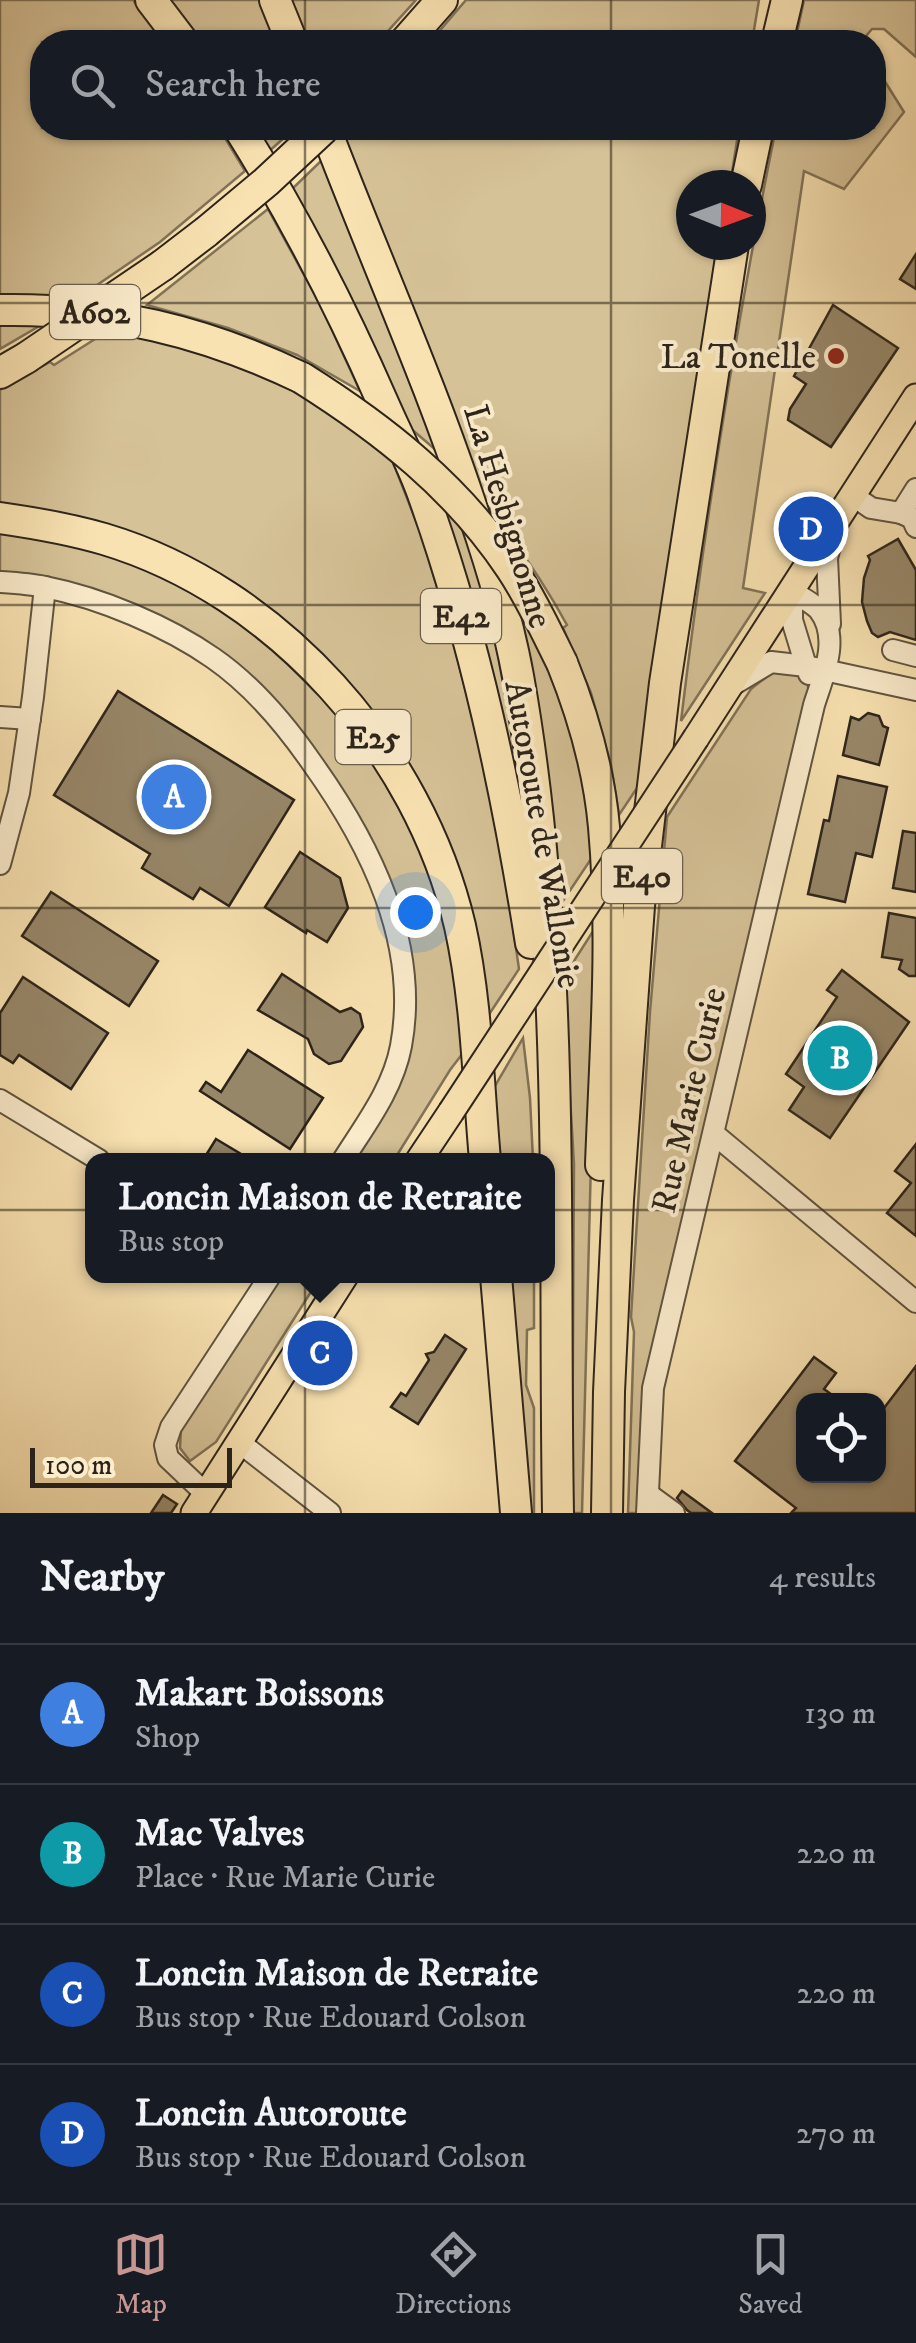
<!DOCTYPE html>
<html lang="en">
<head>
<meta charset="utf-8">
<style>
	:root { --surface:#171b24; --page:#20242c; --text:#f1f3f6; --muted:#9ea1a6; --line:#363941; --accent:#c59692 }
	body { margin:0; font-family:"IM FELL DW Pica",serif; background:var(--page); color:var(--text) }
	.controls { position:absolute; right:30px; bottom:30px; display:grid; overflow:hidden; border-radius:20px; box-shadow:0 2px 8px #0004 }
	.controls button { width:90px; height:90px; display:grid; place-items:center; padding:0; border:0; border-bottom:2px solid var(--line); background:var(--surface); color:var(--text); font:50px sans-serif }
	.compass { position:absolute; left:676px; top:170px; width:90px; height:90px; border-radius:50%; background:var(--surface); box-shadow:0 2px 8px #0004; rotate:91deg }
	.scale { position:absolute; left:30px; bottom:25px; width:202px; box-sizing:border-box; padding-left:10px; border:5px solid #2c241a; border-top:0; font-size:28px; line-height:35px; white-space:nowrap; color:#2c241a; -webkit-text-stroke:8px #fbeccc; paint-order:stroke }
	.you { position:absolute; left:415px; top:912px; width:35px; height:35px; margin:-25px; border:8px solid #fff; border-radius:50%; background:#1a73e8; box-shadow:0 0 0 15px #1a73e833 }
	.badge { display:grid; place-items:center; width:65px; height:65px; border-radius:50%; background:var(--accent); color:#fff; font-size:32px; font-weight:700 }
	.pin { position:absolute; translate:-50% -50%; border:5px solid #fff; box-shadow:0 2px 10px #0006 }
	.popup { position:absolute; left:85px; top:1153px; width:470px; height:130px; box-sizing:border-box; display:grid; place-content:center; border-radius:20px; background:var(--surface); filter:drop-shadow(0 2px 8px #0005); font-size:32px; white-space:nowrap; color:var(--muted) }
	.popup b { font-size:38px; color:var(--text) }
	.popup::after { content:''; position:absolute; left:50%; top:100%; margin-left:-20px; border:20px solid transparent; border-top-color:var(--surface) }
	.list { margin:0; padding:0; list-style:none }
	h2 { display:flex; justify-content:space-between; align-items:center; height:130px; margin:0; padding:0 40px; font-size:42px }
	h2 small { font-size:32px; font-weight:400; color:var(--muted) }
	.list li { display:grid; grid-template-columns:65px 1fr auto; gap:30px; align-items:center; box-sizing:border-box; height:140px; padding:0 40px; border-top:2px solid var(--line) }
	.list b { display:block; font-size:38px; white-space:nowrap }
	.list p { margin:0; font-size:32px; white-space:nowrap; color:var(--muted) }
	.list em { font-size:32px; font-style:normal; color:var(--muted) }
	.icon { flex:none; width:55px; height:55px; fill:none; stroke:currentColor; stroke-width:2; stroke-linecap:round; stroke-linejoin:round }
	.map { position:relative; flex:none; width:916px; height:1513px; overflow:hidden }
	.search { position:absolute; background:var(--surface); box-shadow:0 2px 8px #0004; left:30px; right:30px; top:30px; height:110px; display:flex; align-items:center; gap:25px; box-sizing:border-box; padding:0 35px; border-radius:40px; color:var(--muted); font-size:38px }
	.sheet { height:690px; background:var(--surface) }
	nav { display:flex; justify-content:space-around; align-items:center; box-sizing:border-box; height:140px; border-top:2px solid var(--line); background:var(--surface); font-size:28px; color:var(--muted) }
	nav a { display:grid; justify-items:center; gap:5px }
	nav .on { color:var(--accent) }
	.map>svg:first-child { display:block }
</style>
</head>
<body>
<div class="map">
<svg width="916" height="1513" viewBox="0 0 916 1513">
	<rect width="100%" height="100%" fill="#f9e2b1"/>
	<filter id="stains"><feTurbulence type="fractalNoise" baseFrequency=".002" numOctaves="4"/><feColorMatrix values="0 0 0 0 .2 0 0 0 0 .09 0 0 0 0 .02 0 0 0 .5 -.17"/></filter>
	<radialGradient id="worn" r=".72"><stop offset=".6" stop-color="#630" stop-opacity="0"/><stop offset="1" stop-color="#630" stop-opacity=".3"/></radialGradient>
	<g fill="#d6c297" stroke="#817358" stroke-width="2.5">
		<polygon points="0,0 133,0 164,42 42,42 42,128 219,128 245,171 160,242 78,298 0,295"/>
		<polygon points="163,0 259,0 276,42 194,42"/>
		<polygon points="285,0 416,0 378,42 302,42"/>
		<polygon points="466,0 759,0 752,42 430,42"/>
		<polygon points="804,0 916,0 916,57 884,29 872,29 861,42 795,42"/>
		<path d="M874,64L904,112L844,189L804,171L743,588L765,593L681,721C705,522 736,324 776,128H874Z"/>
		<polygon points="249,128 295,128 266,154"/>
		<path d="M356,128H739L730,185H691V245H721L643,779L619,815L611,765L591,693L563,628L567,625C542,579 513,538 481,498L341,142Z"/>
		<polygon points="322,160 437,451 402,421 291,190"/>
		<polygon points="268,209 321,306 360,391 297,355 228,328 147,305"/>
		<polygon points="0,320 48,321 0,349"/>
		<polygon points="114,327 186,344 287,381 391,457 421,534 451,634 482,754 503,857 519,969 488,1016 474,924 450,846 415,774 387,731 364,702 319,653 272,614 0,507 0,390 50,362 54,365"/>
		<polygon points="437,501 466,531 494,633 517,762 513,770"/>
		<polygon points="0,531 75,545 123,560 167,579 213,605 261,638 351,726 420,841 442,905 456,967 466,1049 450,1070 394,1160 350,1160 412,1025 379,859 217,653 0,574"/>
		<polygon points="520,623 527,623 555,684 571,733 599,847 561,904 547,770"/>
		<polygon points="782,668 806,676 810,698 708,1129 641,1513 628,1513 634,1332 631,1317 650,1012 667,817 751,689 770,674"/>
		<polygon points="597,925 582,1513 572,1513 574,1164 563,978"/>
		<polygon points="523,1038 530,1098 533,1160 498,1160 492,1091"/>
		<polygon points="278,1276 321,1276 216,1442 190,1461 180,1448 181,1428"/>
		<polygon points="509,1276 534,1276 534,1328 527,1330 526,1385 534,1408 534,1513 531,1513"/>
	</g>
	<g fill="#978769" stroke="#2c241a" stroke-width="2.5">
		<polygon points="916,254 916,289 900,279"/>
		<polygon points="833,305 898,348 831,447 788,420 790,409 806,384 794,376"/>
		<polygon points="898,539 916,570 916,640 890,632 878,637 872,633 867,621 862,602 864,578 870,560 868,556"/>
		<polygon points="118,691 294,800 229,906 200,888 193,899 142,868 150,854 54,795"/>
		<polygon points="868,713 879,716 883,726 888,728 879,765 843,755 851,717 859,720"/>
		<polygon points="838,776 887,787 872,857 856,853 845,902 808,894 824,820 829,821"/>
		<polygon points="903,831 916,833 916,892 893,888"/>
		<polygon points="300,852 340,878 348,908 327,942 307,930 306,933 265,907"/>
		<polygon points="51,892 158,961 129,1006 22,936"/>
		<polygon points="889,913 916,918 916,976 909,976 899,969 902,960 882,957"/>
		<polygon points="842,970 909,1022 830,1138 789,1110 804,1087 786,1074 837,997 827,990"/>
		<polygon points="282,974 340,1012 351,1008 360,1014 363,1027 341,1061 329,1064 314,1054 308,1039 258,1010"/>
		<polygon points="23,977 108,1033 71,1089 19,1055 13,1063 0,1055 0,1013"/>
		<polygon points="248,1050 323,1098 290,1149 200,1091 206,1082 221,1092"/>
		<polygon points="216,1139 251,1160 203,1160"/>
		<polygon points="916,1144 916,1236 887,1213 911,1183 895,1171"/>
		<polygon points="445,1335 466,1349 418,1424 391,1407 401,1393 406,1396 429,1360 426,1354 434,1352"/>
		<polygon points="814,1357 836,1373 824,1389 839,1400 804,1400 804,1476 878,1476 878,1416 916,1366 916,1513 791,1513 796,1508 735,1461"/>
		<polygon points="682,1491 712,1513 691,1513 687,1510 677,1498"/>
		<polygon points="163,1495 177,1504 171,1513 151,1513"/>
	</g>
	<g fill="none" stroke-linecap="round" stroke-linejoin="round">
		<g stroke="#5f5440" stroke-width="24">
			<g id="minor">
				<polyline points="852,495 871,508 901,513 912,518 916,527"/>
				<polyline points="901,513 916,489"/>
				<path d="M0,582C15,583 31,584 45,587C101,598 167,626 213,658C252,685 285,724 312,763C370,844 420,943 401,1046C393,1089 365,1125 343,1160"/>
				<polyline points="792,591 792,620 806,666 916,690"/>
				<polyline points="830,624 827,558 833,534"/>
				<polyline points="893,650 916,656"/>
				<polyline points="731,686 771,662 806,666 809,674"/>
				<polyline points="0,717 30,719"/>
				<polyline points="0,864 19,793 33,697 45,587"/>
				<polyline points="0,1100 99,1160"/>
				<polyline points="714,1134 916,1302"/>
				<polyline points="239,1442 330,1513"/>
				<polyline points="205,1493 168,1458 165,1445 171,1427 270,1276"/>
				<polyline points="648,1494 674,1513"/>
				<path d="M647,1513L653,1388L814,705C823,676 841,638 819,610C813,603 800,597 792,591"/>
			</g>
		</g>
		<g stroke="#2c241a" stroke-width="29">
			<g id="major">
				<polyline points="696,738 916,397"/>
				<polyline points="419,1160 451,1112"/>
				<polyline points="194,1513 345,1276"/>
			</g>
		</g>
		<g stroke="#2c241a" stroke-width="34">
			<g id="highway">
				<polyline points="151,0 183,42"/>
				<polyline points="275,0 292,42"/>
				<polyline points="405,42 442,0"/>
				<polyline points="777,42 787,0"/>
				<path d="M239,128C294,216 341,307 383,403C396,433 412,463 423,494C475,639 507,791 531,943"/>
				<path d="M325,128C374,257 431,383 474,515C492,568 508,621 518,676C567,952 553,1234 558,1513"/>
				<polyline points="746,185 758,128"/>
				<polyline points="163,265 206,232"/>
				<path d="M0,310C109,308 204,331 302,378"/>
				<polyline points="0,373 26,358"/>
				<path d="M0,518C35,523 70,529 104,539C278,591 419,751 460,926C477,1002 478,1083 485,1160"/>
				<path d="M562,663C583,715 599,771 604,827C614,939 605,1053 601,1165"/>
				<polyline points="496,1276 516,1513"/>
				<polyline points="607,1513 609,1392 618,1200 639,906 665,683 733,245"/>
			</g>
		</g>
		<use href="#minor" stroke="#fbeccc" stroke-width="20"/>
		<use href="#major" stroke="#f9e2b1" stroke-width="25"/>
		<use href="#highway" stroke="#f9e2b1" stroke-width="30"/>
		<g stroke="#2c241a" stroke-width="29" stroke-linecap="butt">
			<polyline id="major-bridge" points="451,1112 696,738"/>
		</g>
		<g stroke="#2c241a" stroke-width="34" stroke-linecap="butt">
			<g id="highway-bridge">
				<polyline points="206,232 266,182 324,128"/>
				<polyline points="26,358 163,265"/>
				<path d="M302,378C383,429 457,487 511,568C531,598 546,631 562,663"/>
			</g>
		</g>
		<use href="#major-bridge" stroke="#f9e2b1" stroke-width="25"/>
		<use href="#highway-bridge" stroke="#f9e2b1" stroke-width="30"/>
	</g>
	<path fill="none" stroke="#2c241a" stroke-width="2.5" stroke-opacity="0.55" d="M305,0V42M611,0V42M305,128V1513M611,128V1513M0,303H916M0,605H916M0,908H916M0,1210H916"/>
	<circle fill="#8f2418" stroke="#fbeccc" stroke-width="4" cx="836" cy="356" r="10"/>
	<g text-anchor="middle" stroke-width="8" stroke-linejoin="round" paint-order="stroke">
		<g fill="#fbeccc" stroke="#6a604f" stroke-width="2.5">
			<rect x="50" y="285" width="90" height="54" rx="8"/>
			<rect x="421" y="589" width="80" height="54" rx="8"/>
			<rect x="335.5" y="710" width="75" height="54" rx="8"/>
			<rect x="602" y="849" width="80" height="54" rx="8"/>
		</g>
		<g font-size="32" font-weight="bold" fill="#2c241a">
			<text x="95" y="323">A602</text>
			<text x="461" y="627">E42</text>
			<text x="373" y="748">E25</text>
			<text x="642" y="887">E40</text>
		</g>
		<g font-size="35" fill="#2c241a" stroke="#fbeccc" text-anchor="end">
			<text x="816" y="368">La Tonelle</text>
		</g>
		<g font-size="35" fill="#2c241a" stroke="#fbeccc">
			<text transform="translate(509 516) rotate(73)" y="12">La Hesbignonne</text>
			<text transform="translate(544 834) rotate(80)" y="12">Autoroute de Wallonie</text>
			<text transform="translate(688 1100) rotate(-77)" y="12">Rue Marie Curie</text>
		</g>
	</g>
	<rect width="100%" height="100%" filter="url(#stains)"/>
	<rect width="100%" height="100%" fill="url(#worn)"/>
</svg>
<div class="controls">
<button><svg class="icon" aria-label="locate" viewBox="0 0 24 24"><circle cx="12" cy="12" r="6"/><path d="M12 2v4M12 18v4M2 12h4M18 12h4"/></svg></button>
</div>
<svg class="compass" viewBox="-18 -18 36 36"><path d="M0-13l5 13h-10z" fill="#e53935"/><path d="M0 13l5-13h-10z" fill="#9ea1a6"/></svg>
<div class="scale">100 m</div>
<div class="you"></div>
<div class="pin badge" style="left:174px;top:797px;background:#3f7fe0">A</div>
<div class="pin badge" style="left:840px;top:1058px;background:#0f9aa8">B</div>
<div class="pin badge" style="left:320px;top:1353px;background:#1a4fb4">C</div>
<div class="popup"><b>Loncin Maison de Retraite</b>Bus stop</div>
<div class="pin badge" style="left:811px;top:529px;background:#1a4fb4">D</div>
<div class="search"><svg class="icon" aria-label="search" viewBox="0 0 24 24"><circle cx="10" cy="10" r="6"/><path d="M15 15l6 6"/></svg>Search here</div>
</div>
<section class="sheet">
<h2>Nearby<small>4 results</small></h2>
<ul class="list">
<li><span class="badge" style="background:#3f7fe0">A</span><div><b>Makart Boissons</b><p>Shop</p></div><em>130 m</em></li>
<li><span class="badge" style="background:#0f9aa8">B</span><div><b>Mac Valves</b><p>Place · Rue Marie Curie</p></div><em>220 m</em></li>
<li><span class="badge" style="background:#1a4fb4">C</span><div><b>Loncin Maison de Retraite</b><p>Bus stop · Rue Edouard Colson</p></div><em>220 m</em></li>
<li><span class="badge" style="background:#1a4fb4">D</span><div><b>Loncin Autoroute</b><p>Bus stop · Rue Edouard Colson</p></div><em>270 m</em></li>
</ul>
</section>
<nav>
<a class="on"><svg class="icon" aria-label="map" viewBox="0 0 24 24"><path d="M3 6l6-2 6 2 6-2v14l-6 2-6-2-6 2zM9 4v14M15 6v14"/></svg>Map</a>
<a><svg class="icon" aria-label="directions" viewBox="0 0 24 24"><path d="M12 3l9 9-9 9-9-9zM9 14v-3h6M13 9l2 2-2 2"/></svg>Directions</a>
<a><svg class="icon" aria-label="saved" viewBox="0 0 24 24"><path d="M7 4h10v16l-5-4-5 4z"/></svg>Saved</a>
</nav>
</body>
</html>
